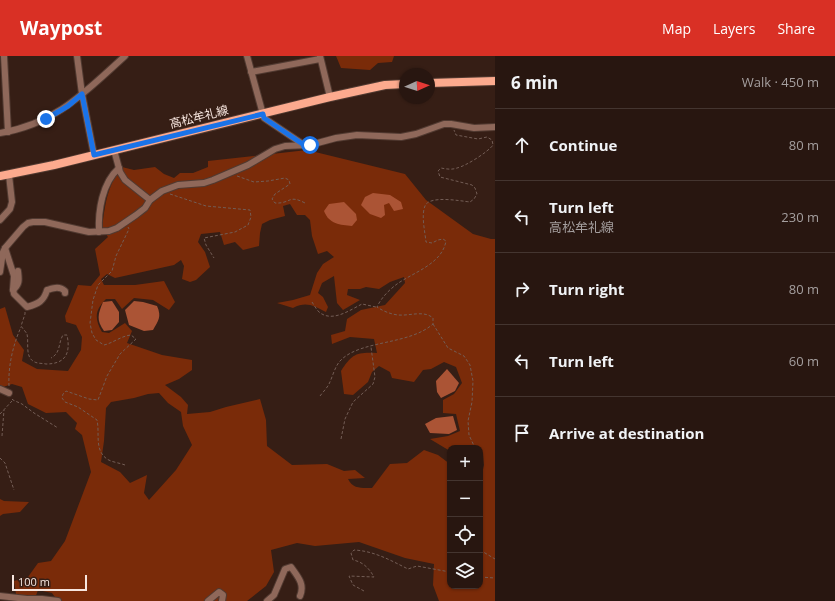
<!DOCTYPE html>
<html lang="en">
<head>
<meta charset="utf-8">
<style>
	:root { --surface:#281610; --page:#301f19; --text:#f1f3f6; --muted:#a59f9f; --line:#443530; --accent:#d93025 }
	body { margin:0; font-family:"Open Sans","Noto Sans JP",sans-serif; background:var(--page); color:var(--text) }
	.controls { position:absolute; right:12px; bottom:12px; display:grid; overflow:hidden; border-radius:8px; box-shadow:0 1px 3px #0004 }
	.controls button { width:36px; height:36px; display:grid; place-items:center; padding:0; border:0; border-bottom:1px solid var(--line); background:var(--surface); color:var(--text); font:20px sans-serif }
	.compass { position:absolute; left:399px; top:12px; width:36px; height:36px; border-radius:50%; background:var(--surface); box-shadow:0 1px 3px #0004; rotate:87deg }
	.scale { position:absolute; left:12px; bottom:10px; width:75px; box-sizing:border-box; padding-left:4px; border:2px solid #f7e6df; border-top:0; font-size:11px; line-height:14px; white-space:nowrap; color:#f7e6df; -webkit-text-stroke:3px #361e15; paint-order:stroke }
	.stop { position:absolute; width:12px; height:12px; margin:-9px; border:3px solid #1a73e8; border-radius:50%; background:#fff }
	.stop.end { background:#1a73e8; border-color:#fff; box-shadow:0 1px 4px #0008 }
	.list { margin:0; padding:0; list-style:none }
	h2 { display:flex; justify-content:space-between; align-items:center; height:52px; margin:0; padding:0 16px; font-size:17px }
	h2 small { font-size:13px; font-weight:400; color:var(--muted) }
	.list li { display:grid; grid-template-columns:26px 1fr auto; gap:12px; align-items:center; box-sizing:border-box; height:72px; padding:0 16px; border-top:1px solid var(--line) }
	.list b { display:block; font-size:15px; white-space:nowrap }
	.list p { margin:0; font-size:13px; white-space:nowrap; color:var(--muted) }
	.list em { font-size:13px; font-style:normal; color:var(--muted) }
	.icon { flex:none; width:22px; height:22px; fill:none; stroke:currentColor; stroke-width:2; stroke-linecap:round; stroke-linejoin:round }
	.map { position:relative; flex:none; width:495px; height:545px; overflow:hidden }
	header { display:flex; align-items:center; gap:24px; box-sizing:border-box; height:56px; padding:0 20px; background:var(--accent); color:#fff }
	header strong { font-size:19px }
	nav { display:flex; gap:22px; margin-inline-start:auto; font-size:14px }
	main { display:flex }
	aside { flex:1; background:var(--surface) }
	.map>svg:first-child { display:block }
</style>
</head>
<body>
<header>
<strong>Waypost</strong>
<nav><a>Map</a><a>Layers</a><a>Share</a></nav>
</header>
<main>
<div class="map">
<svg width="495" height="545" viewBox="0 0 495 545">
	<rect width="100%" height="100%" fill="#361e15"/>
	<g fill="#7a2b09" fill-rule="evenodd">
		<polygon points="336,0 394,0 392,6 378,7 370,14 341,12"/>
		<path d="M307,94L405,118L426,144L473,178L491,183H495V545H439L433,529L434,508L405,502L359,486L315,490L297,487L271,494L274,516L266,530L247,545H58L52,537L38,534L34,545H11L16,538L14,525L28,521L38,507L51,505L65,485L91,416L82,379L75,373L77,367L66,356L46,357L28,348L22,331L12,328L3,331L0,330V253L5,251L13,279L24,294L22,305L37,313L68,315L81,294L82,281L76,269L66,266L65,260L78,229L91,230L100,219L95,193L108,181L102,172C105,150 107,129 122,111L134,114L155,111L164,118L174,122L180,117H193L208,111V105ZM290,148L297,159H305L310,164L312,180L318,198L327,195L334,201L323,208L317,217L310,239L293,244L277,247L293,252C307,245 313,250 326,256L328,251L323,241L318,237L322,227L334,220L337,247L343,254L360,244L347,239L348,233H360L366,231L379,233L390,226L404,221L405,227L385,249L361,254L347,263L345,275L331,279L332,288L350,281L374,283L377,297C356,296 352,298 341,315L344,338L353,339L368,326L372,316L379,310L390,316L392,322L414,326L423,314L431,313L444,306L456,311L462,327L454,338L443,344V357L456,358L460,375L448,380L430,383L450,395V392H480V398L483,397L484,409L482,418L480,417V530H450V408L438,399L424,394L407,407L390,408L372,432C361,432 353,433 348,423L365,422L355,414L344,415L327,408L292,409L267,390L266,364L260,343L226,351L210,356L187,358L188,349L181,341L165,329L179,323L192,314V304L162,299L127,287L132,275L125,267L109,277L102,276C94,262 95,254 106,243H115L122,253L134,242L153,244L169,254L175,246L164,225L135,229H104L101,223L107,218L115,222L174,209L181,204L184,210L182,223L190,226L196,224L210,211L205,196L198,186L201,178L220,176L224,189L235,186L243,194L259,190L260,177L262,168L270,164L285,160L283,150ZM159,337L168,347L181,356L183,370L192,389L176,414L149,444L144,437L147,419L130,427L120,416L101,406L104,385L106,352L111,346L134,342L148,338Z"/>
		<polygon points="0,443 4,445 29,446 20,456 3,458 0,460"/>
	</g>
	<g fill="#ab5435">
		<polygon points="373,137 390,139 401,146 403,153 394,155 389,147 384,149 385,159 381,162 370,158 361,149 365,141"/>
		<path d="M344,146L356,158L357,164L352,170C340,169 329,168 324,155L329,148Z"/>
		<path d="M112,245L119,256V266L112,274L104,275C96,264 98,258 103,246Z"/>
		<path d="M134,245L143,246L157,250C162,261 158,265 153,274L144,275L129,269L125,254Z"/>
		<polygon points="447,313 459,327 455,335 441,342 437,336 436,325"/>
		<polygon points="453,360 457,374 449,378 430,377 425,368 436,362"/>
	</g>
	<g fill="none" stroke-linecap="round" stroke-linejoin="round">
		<g stroke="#513a31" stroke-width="8">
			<g id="minor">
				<polyline points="4,0 8,76"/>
				<polyline points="77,0 82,38 94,99"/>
				<polyline points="247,0 264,62 304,89"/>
				<polyline points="320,0 330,41"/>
				<polyline points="251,16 320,3"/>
				<path d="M0,77C56,68 85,36 125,0"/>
				<polyline points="114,94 120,116 125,124 150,144"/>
				<polyline points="0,164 10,153 12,146 9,119"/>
				<path d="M99,176C98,155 102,127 119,112"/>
				<path d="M5,192L14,220L13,233L14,238L27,251C38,248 44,245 47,234C54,232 59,230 65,235V237"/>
				<polyline points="0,216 3,196 5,192 23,171 28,167 33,166 45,166 89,176 109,175 117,172 136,159 145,152 150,144 162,135 178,129 204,127 213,124 248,109 275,93 285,90 310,89 336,82 357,79 401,81 416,78 444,68 451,68 474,72 495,71"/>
				<path d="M13,234C20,228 19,224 18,215"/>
				<polyline points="0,333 9,337"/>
				<polyline points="0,540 27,543 42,543 58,545"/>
				<polyline points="208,545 219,536 223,539 222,545"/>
				<path d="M267,545L274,539L285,513L291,511C298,521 305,528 300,540"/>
			</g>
		</g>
		<g stroke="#513a31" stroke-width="10">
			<g id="major">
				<polyline points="429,27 495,25"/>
				<polyline points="0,120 54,109 330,41 385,29 405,28"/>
			</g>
		</g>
		<g stroke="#735d55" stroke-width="1" stroke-dasharray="3 2" stroke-linecap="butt">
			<path d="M237,120L254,126L268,125L285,122L289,124L290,128L275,138L272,143L275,147C291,148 288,138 305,147"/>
			<polyline points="170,138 206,150 250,154 251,161 248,169 235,176 204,182 206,189 214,202"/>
			<path d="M312,246C314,249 316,253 319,256C332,267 350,254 362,248L376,251"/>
			<path d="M25,256V258L21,270C23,273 26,276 27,278C29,286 25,300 33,305C37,308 42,307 46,308C65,308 71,298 67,279H63C58,287 61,297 51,302"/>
			<polyline points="433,268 448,292 464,300 470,309 473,325 472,346 468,365 469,379 475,392"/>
			<path d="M9,330C8,310 13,289 21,271"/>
			<path d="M320,340C323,336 327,332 329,328C333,320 335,309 342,303C363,284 409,289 433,268V262C424,254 410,260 398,259C390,258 383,255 377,251C381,242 389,234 397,228C414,216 442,208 446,185L443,183L438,184L432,187L426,186C425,176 421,159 425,150C429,139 461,145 470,146L474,143L477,138L475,132L472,129L440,121L438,115L441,112C446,113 452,114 457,112C466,110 488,96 493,89L492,84L487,81L478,83L456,79L454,74"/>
			<polyline points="12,343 13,344 22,348 34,357 58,372"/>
			<polyline points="0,358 12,345"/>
			<polyline points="2,380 4,354"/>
			<polyline points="341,383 345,363 353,346 373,328 375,321 371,291"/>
			<polyline points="480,400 480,401"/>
			<polyline points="0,402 5,407 14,434"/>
			<path d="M125,409C120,407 111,406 107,403C94,394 100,377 97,364L78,351L65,346L62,342L63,338L66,335L89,343L98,344L107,320L120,298L136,283L131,279C121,280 113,287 104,289L96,284L92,277L90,267L93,244L98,229L112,215L116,200L129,173L128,171"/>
			<polyline points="480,494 495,503"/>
			<polyline points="480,521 495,522"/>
			<path d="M364,535L353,529L349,520L374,521C369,512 363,506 353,504L351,497L354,494C374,495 390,504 408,513L417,510L450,516"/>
		</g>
		<use href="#minor" stroke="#8f685a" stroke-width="6"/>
		<use href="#major" stroke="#fcaa8e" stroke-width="8"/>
	</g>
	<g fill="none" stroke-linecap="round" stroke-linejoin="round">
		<polyline stroke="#1a73e8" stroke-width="5" points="46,63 68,50 82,38 94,99 263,58 264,62 304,89 310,89"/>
	</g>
	<g text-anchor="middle" stroke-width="4" stroke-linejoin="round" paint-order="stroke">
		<g font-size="12" fill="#f7e6df" stroke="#361e15">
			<text transform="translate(199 61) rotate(-14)" y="4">高松牟礼線</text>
		</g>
	</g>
</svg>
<div class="controls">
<button>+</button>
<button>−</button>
<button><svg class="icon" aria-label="locate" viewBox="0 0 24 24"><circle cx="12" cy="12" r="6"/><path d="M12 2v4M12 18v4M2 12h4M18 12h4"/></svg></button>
<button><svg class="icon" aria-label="layers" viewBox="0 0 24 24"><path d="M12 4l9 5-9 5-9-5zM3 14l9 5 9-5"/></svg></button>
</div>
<svg class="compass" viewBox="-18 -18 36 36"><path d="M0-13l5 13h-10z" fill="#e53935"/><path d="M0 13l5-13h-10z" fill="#a59f9f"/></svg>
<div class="scale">100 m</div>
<div class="stop" style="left:310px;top:89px"></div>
<div class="stop end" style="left:46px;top:63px"></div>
</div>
<aside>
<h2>6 min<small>Walk · 450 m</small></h2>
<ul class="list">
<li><svg class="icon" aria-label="ahead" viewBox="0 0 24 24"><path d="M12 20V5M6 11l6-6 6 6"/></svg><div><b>Continue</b></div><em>80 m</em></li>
<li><svg class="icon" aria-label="left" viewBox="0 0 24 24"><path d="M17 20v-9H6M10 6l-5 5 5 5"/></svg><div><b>Turn left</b><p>高松牟礼線</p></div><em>230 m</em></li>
<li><svg class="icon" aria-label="right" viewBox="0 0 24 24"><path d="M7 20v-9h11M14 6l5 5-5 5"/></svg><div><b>Turn right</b></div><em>80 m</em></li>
<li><svg class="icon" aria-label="left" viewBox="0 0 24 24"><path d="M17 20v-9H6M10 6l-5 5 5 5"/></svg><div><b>Turn left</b></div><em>60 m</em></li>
<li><svg class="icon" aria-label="arrive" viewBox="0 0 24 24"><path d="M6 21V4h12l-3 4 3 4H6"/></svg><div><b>Arrive at destination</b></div></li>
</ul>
</aside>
</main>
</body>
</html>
